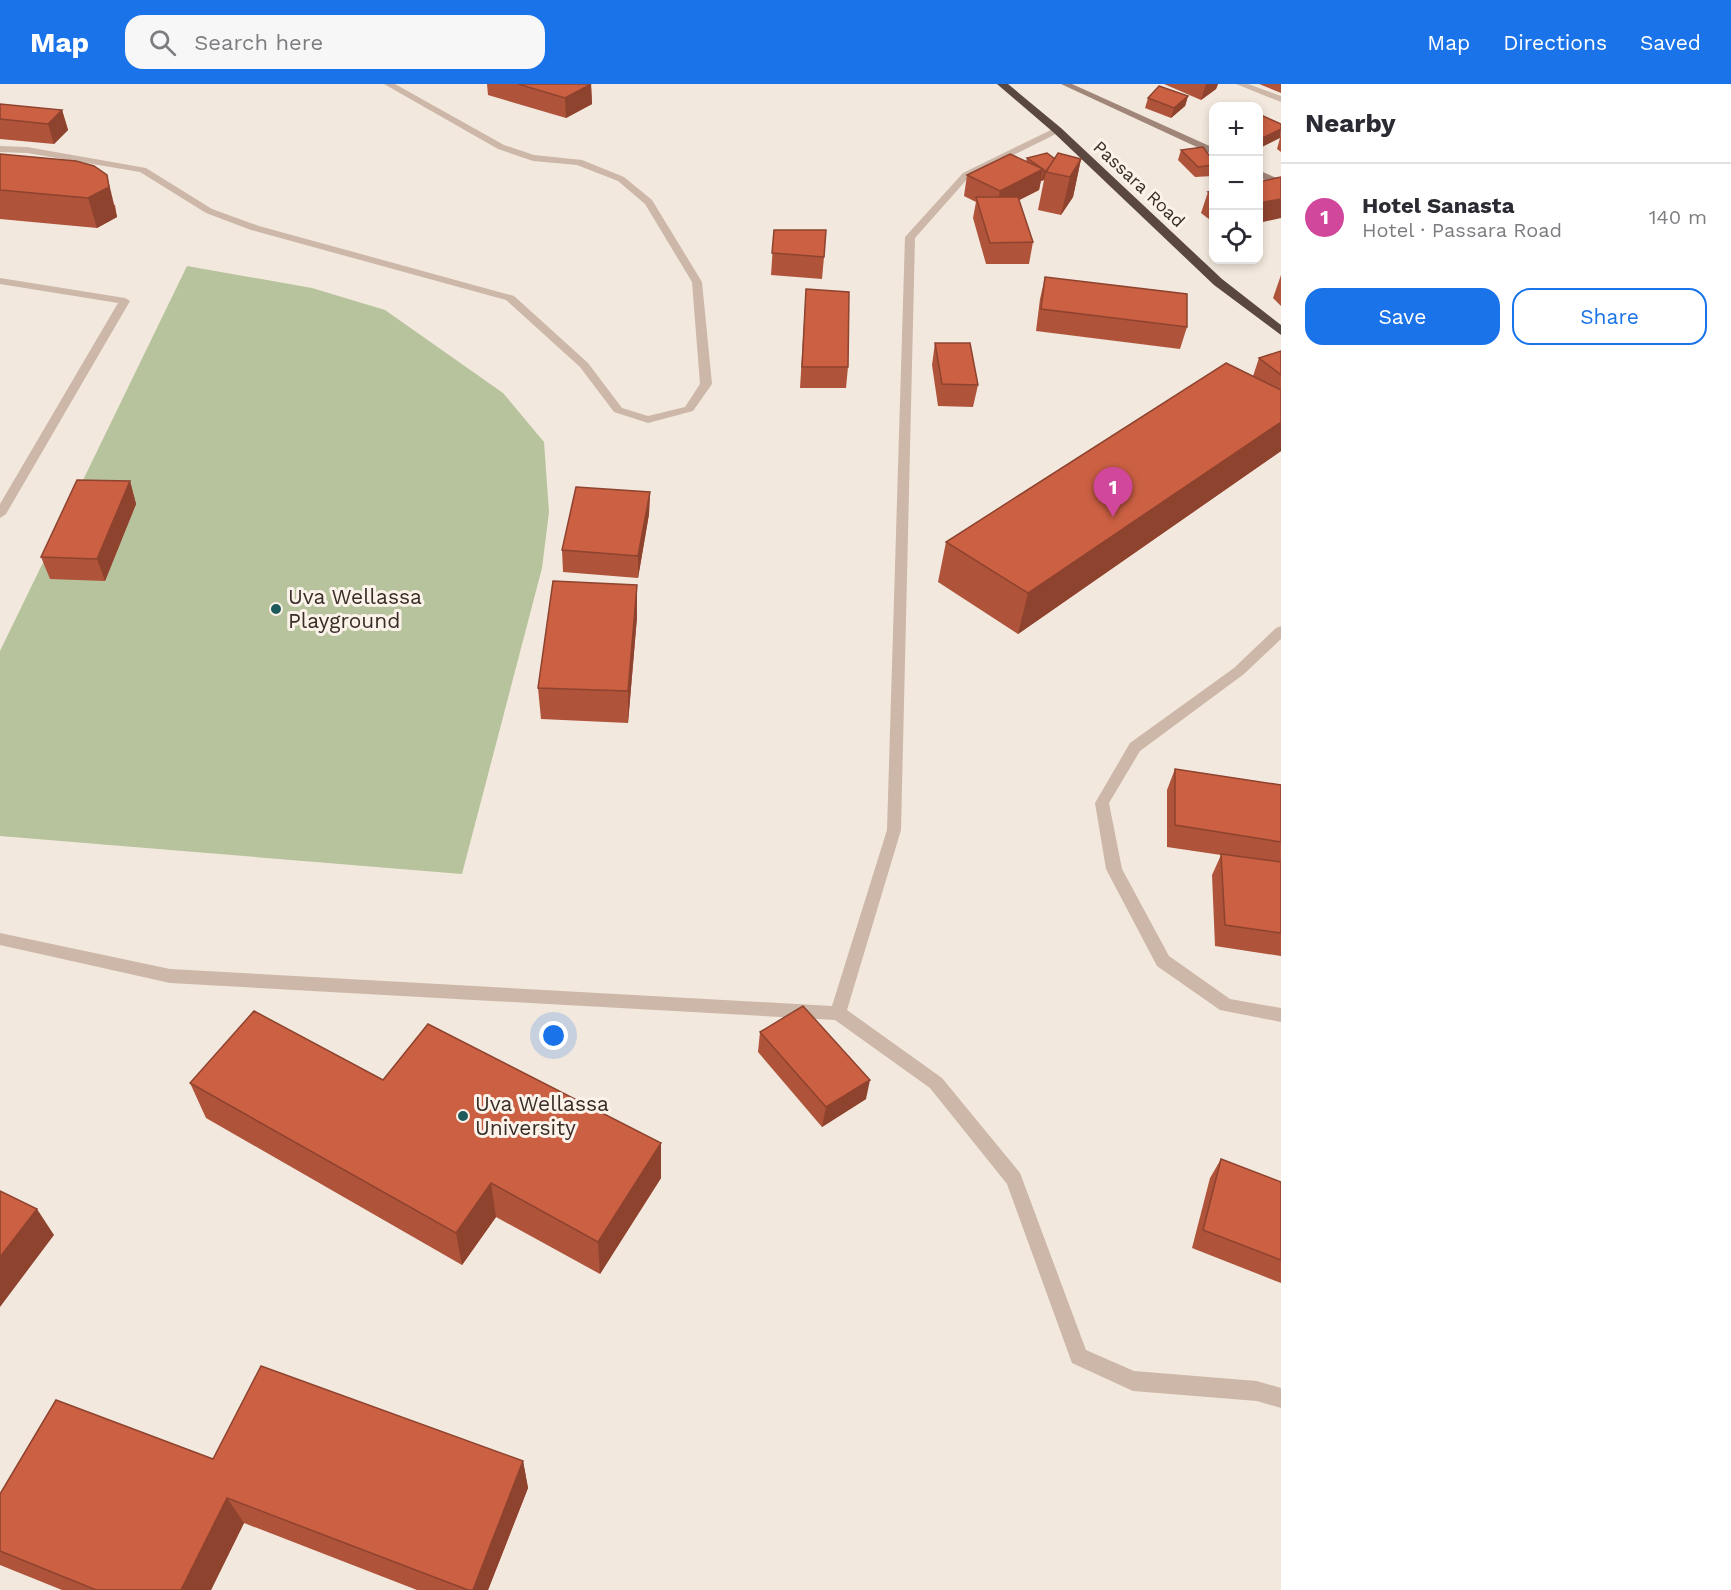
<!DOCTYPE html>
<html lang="en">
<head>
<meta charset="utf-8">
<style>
	:root { --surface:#fff; --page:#f7f7f7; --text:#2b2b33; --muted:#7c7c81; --line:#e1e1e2; --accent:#1a73e8 }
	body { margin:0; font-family:"Work Sans",sans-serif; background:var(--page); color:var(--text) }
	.controls { position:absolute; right:18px; top:18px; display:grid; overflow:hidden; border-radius:12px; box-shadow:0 3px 9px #0003 }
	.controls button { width:54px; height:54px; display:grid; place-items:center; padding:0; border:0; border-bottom:2px solid var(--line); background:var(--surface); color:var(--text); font:30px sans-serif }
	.you { position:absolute; left:554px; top:952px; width:21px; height:21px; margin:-15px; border:4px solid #fff; border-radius:50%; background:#1a73e8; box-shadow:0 0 0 9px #1a73e833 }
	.badge { display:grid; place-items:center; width:39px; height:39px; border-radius:50%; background:var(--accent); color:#fff; font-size:20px; font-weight:700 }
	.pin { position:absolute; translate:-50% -50px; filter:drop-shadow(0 2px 3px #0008) }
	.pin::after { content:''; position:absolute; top:32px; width:21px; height:18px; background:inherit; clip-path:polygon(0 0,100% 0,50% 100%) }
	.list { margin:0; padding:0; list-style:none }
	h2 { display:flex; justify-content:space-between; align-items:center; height:78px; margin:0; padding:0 24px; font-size:26px }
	h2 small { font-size:20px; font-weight:400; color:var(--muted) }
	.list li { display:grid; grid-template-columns:39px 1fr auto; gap:18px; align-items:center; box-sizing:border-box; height:108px; padding:0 24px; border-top:2px solid var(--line) }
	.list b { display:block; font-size:22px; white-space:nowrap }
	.list p { margin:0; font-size:20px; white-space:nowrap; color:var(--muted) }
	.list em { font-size:20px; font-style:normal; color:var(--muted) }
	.actions { display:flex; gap:12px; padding:18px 24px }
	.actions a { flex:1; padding:14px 0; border:2px solid var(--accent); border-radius:18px; text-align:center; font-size:21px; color:var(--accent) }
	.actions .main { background:var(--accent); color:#fff }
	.icon { flex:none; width:33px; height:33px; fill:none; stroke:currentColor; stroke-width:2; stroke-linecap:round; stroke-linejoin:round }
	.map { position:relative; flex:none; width:1281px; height:1506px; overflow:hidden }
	header { display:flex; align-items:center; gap:36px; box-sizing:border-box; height:84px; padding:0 30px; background:var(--accent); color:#fff }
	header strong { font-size:28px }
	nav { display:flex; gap:33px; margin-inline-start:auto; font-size:21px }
	.search { width:420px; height:54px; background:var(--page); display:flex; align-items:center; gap:15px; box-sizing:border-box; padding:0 21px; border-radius:18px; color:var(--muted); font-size:22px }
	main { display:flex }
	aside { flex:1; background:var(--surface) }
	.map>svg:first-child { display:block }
</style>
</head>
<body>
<header>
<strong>Map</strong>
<div class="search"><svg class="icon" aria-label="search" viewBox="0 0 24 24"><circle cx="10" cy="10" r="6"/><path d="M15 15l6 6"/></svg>Search here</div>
<nav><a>Map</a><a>Directions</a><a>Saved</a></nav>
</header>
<main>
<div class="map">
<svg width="1281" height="1506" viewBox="0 0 1281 1506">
	<rect width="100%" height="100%" fill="#f3e8dd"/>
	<polygon fill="#b7c39c" points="187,182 312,204 385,226 503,309 544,358 549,428 542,484 462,790 0,752 0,567"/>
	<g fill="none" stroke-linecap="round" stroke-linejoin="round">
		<g fill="#ccb7a8" fill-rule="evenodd">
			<polygon points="384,0 395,0 504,61 534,71 582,76 624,93 652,116 702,198 712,300 693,327 648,339 614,328 580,283 506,216 251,146 206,129 140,88 27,69 0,68 0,62 27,63 146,84 212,125 259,142 514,212 588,279 622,324 648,332 685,323 700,300 692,198 645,120 618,97 577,81 533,77 498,65"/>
			<polygon points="1236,0 1248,0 1281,12 1281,18"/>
			<polygon points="1057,43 1062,46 1060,48 969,93 915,154 901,746 847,926 942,994 1020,1089 1086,1266 1134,1287 1257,1297 1281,1304 1281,1324 1257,1317 1133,1307 1072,1279 1007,1100 930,1004 835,936 170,899 0,861 0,849 170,885 832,922 887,746 905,153 963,89"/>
			<polygon points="0,194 125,214 130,217 6,430 0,434 0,420 118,219 0,200"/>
			<polygon points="1281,542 1281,555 1244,590 1140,667 1109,719 1122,785 1169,872 1230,915 1281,924 1281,938 1220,926 1157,882 1106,785 1095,719 1130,659 1234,584 1276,544"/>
		</g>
		<g fill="#a08679" fill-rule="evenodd">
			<polygon points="1061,0 1072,0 1214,64 1214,71"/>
			<polygon points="1258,86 1281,96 1281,103 1258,93"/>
		</g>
		<polygon fill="#5a473f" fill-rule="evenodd" points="997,0 1008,0 1061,44 1222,195 1281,241 1281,251 1214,201 1053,48"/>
	</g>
	<g fill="#af533a">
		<polygon points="487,0 591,0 592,20 566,34 488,11"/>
		<polygon points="1164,0 1218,0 1216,5 1201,16"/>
		<polygon points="1259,0 1281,0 1281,9"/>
		<polygon points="1188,12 1185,22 1171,34 1145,24 1148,14"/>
		<polygon points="0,20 62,26 68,46 54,60 0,55"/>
		<polygon points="1281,40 1281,68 1277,65 1280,54"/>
		<polygon points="1181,66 1214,78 1213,92 1195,93 1178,76"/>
		<polygon points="0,70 115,121 117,133 97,144 0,135"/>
		<polygon points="1027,74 1081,75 1073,113 1061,131 1038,126 1044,96 1041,97 1039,106 1019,116 1033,158 1029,180 986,180 973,134 976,118 964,112 967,91 1026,78"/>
		<polygon points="1214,107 1214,139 1201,129 1208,108"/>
		<polygon points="774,146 824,173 822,195 771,191"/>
		<polygon points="1281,191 1281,222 1273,214"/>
		<polygon points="1045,193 1187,243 1180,265 1036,247 1040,215"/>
		<polygon points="806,205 848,283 846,304 800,304"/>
		<polygon points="935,259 978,301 973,323 938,322 932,281"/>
		<polygon points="1281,267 1281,367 1018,550 938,498 946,458 1253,292 1259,274"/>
		<polygon points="130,397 136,420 105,497 50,495 41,473"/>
		<polygon points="650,408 649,430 638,494 563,488 562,466"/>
		<polygon points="637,501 637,533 628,639 541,635 538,604"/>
		<polygon points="1175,685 1281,701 1281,872 1215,862 1212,791 1221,771 1167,763 1167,706"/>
		<polygon points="760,948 866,1015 822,1043 758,968"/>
		<polygon points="383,996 661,1059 661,1094 600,1190 496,1133 462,1181 206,1034 190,999"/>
		<polygon points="1221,1075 1281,1098 1281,1199 1192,1164 1210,1094"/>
		<polygon points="213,1375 523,1377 528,1404 488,1506 417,1506 244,1439 211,1506 62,1506 0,1481 0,1410"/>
	</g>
	<g fill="#8e432f">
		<polygon points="591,0 592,20 566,34 565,14"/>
		<polygon points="1206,0 1218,0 1216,5 1201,16"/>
		<polygon points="1188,12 1185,22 1171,34 1174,24"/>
		<polygon points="62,26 68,46 54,60 48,40"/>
		<polygon points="1281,45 1280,54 1258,65 1258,56"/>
		<polygon points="1081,75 1073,113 1061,131 1070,93"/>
		<polygon points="1064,82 1046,88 1044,96 1041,97 1044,87"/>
		<polygon points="1043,85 1039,106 996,128 1000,107"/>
		<polygon points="107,91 117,133 97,144 88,114"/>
		<polygon points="1281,115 1281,134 1258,139 1258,119"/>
		<polygon points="1281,338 1281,367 1018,550 1028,509"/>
		<polygon points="130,397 136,420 105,497 97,475"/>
		<polygon points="650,408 649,430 638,494 638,472"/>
		<polygon points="637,501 637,533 628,639 628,607"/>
		<polygon points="870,996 866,1015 822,1043 826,1023"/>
		<polygon points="661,1059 661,1094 600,1190 598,1158"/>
		<polygon points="491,1099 496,1133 462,1181 456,1149"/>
		<polygon points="37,1125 54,1151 0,1223 0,1173"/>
		<polygon points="523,1377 528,1404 488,1506 473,1506"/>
		<polygon points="227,1414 244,1439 211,1506 181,1506"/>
	</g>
	<g fill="#cb6043" stroke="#8e432f" stroke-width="1.5">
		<polygon points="518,0 591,0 565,14"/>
		<polygon points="1159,2 1188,12 1174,24 1148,14"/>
		<polygon points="0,20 62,26 48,40 0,35"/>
		<polygon points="1263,32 1281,40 1281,45 1258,56 1258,34"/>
		<polygon points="1203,63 1214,78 1214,81 1198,83 1181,66"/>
		<polygon points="1047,69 1055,75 1047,86 1044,87 1042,86 1043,85 1027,74"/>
		<polygon points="1058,69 1081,75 1070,93 1046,88"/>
		<polygon points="0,70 76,77 94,82 107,91 109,103 88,114 0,106"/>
		<polygon points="1010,70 1043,85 1000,107 967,91"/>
		<polygon points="1281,93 1281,115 1258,119 1258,98"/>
		<polygon points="1214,107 1214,113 1208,108"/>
		<polygon points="976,113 1018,113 1033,158 990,159"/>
		<polygon points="774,146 826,146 824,173 772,169"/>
		<polygon points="1045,193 1187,210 1187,243 1041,225"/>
		<polygon points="806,205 849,208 848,283 802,283"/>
		<polygon points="935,259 970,259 978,301 942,300"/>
		<polygon points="1281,267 1281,291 1259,274"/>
		<polygon points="1226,279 1281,306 1281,338 1028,509 946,458"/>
		<polygon points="77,396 130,397 97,475 41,473"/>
		<polygon points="576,403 650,408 638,472 562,466"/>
		<polygon points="553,497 637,501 628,607 538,604"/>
		<polygon points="1175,685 1281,701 1281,758 1175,741"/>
		<polygon points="1221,770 1281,778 1281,849 1225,841"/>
		<polygon points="803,922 870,996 826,1023 760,948"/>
		<polygon points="254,927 383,996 428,940 661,1059 598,1158 491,1099 456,1149 190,999"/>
		<polygon points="1221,1075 1281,1098 1281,1176 1203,1146"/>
		<polygon points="0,1107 37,1125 0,1173"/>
		<polygon points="261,1282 523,1377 473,1506 468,1506 227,1414 181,1506 96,1506 0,1467 0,1410 56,1316 213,1375"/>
	</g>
	<g fill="#1c5a5c" stroke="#fbf2ea" stroke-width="2">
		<circle cx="276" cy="525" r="6"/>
		<circle cx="463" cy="1032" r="6"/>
	</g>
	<g text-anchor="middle" stroke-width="6" stroke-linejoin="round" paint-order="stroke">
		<g font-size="18" fill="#392d28" stroke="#fbf2ea">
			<text transform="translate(1139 100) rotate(43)" y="6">Passara Road</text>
		</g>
		<g font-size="21" fill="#392d28" stroke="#fbf2ea" text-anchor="start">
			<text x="288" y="520">Uva Wellassa<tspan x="288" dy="24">Playground</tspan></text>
			<text x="475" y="1027">Uva Wellassa<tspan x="475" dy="24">University</tspan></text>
		</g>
	</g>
</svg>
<div class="controls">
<button>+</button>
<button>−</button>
<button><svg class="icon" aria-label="locate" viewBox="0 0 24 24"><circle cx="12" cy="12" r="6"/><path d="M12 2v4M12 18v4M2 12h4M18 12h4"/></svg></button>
</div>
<div class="you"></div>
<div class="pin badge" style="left:1113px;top:433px;background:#d1479c">1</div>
</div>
<aside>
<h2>Nearby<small></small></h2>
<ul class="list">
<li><span class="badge" style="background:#d1479c">1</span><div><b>Hotel Sanasta</b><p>Hotel · Passara Road</p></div><em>140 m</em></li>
</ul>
<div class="actions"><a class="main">Save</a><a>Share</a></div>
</aside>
</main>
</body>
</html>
